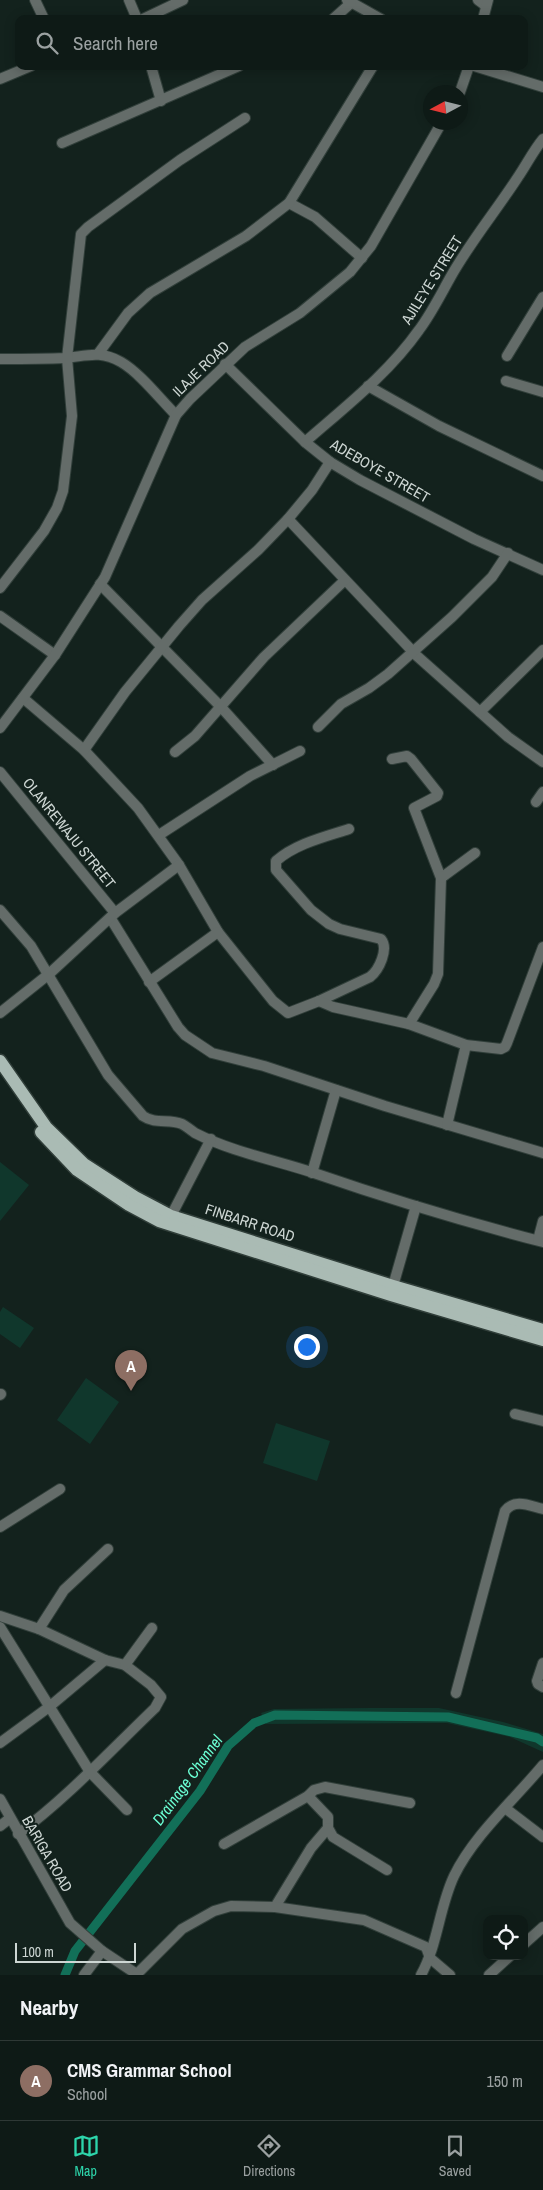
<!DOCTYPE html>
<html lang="en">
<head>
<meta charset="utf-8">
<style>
	:root { --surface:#0e1a16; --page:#17231f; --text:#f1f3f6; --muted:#9ba1a1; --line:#2e3835; --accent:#2dd5ab }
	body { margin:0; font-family:"Archivo Narrow",sans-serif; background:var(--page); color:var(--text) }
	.controls { position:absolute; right:15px; bottom:15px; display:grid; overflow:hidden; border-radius:10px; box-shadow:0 2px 12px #0003 }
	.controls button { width:45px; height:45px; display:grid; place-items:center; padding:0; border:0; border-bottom:1px solid var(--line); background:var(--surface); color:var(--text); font:25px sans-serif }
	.compass { position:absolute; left:423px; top:85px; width:45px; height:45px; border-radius:50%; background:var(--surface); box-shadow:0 2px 12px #0003; rotate:263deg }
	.scale { position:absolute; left:15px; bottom:12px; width:121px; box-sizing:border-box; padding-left:5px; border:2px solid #cdd6d3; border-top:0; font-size:14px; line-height:18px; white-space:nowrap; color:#cdd6d3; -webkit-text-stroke:4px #13221d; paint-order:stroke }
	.you { position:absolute; left:306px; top:1346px; width:18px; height:18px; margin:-12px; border:4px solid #fff; border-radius:50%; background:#1a73e8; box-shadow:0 0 0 8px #1a73e833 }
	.badge { display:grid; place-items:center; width:32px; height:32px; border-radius:50%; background:var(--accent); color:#fff; font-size:16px; font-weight:700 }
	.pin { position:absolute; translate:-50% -41px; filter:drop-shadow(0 1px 2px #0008) }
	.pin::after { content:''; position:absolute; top:26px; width:18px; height:15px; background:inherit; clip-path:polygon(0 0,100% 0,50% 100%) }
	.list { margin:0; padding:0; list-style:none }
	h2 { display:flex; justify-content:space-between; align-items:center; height:65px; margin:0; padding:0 20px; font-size:21px }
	h2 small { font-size:16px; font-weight:400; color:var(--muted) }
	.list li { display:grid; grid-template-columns:32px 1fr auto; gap:15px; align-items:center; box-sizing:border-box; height:80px; padding:0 20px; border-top:1px solid var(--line) }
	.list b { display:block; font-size:19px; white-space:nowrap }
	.list p { margin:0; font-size:16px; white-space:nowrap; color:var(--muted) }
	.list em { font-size:16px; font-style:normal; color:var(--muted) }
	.icon { flex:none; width:28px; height:28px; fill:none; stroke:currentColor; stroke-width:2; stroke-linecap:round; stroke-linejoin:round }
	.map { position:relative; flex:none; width:543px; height:1975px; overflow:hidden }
	.search { position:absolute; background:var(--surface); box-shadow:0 2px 12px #0003; left:15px; right:15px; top:15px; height:55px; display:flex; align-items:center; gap:12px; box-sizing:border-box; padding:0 18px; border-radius:10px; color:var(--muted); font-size:19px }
	.sheet { height:145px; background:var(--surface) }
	nav { display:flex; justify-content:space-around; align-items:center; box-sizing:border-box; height:70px; border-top:1px solid var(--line); background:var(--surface); font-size:14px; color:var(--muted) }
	nav a { display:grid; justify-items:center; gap:2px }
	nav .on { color:var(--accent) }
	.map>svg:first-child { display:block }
</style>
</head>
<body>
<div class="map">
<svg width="543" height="1975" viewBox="0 0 543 1975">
	<rect width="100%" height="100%" fill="#13221d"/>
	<g fill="#10372c">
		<polygon points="0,1162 29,1185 0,1221"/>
		<polygon points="3,1307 34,1328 20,1348 0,1334 0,1312"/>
		<polygon points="86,1378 119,1402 90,1444 57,1420"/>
		<polygon points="276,1423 330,1441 317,1481 263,1463"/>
		<polygon points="368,1708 439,1708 503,1722 543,1734 543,1752 510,1737 447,1723 266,1724 261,1713 274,1709"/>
	</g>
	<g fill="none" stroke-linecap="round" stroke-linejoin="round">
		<polyline stroke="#126f58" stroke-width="9" points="65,1975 75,1951 200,1791 228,1746 254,1723 275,1715 448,1717 537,1738 543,1742"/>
		<g stroke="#313f3a" stroke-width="12">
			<g id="minor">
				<polyline points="35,0 44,19"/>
				<polyline points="129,0 137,19"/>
				<polyline points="347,0 381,19"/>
				<polyline points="478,0 486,6"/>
				<polyline points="143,19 183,0"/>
				<polyline points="333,19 351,3"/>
				<polyline points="483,19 488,0"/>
				<polyline points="151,66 161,101"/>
				<polyline points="474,66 543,87"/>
				<polyline points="0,79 31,66"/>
				<polyline points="460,92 469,66"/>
				<polyline points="62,143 239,66"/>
				<polyline points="289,203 315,217 362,258"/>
				<polyline points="98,354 128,313 150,293 246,236 289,203 373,66"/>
				<polyline points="507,356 543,297"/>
				<path d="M0,359C22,359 44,359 65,358C87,356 100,350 121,362C140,373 160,399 176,415"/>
				<polyline points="225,364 305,442 330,462 360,480 474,539 543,570"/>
				<polyline points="506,381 543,392"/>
				<polyline points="368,386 439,426 543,476"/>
				<path d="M305,442C345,407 388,374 419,330C431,314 440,296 450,278C470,242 496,211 518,177C527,164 533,151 543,139"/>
				<polyline points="288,519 417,656 508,737 543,762"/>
				<polyline points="100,584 221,707 273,765"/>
				<polyline points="0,588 44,531 57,508 63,491 72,416 67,358 81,234 88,227 180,160 245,118"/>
				<polyline points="0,616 55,655"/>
				<path d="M23,698L84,750L138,808L179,865L218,932L273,1001L288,1013L319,1001L370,977C379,970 389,949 381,939L340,929L329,924L311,910L276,870V861C295,844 324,837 349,829"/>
				<polyline points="480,712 543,650"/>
				<polyline points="318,727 341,704 369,688 388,674 452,617 492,577 508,553"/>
				<polyline points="0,728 55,655 105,577 176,415 190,399 245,347 300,313 350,272 371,246 442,122"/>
				<polyline points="84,750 125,692 179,626 202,600 258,550 288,519 312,490 330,462"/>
				<polyline points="175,752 195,736 264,657 345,580"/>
				<polyline points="392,759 407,756 411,759 438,793 437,796 414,808 441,878 438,974 434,984 409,1024"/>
				<polyline points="0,772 115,913"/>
				<polyline points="536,802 543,792"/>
				<polyline points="159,835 250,776 300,751"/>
				<polyline points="441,878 475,853"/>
				<path d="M0,910L31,946L108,1075L143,1116C156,1125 169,1118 182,1124C187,1127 191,1130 195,1133C232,1152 275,1160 314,1173C389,1199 466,1222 543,1242"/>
				<polyline points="111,919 178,1027 185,1035 212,1053 264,1066 385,1106 543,1153"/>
				<polyline points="149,982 218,932"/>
				<polyline points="319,1001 333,1007 409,1024 466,1045 501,1049 505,1047 507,1043 543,947"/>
				<polyline points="0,1013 49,974 115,913 179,865"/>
				<polyline points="447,1125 466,1045"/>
				<polyline points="312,1173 336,1090"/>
				<polyline points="171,1216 211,1139"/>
				<polyline points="538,1240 543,1221"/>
				<polyline points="393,1286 416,1206"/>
				<polyline points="0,1395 1,1394"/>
				<polyline points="515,1414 543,1421"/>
				<polyline points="0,1527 60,1489"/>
				<path d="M0,1616L39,1629L105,1660L125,1665L151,1685L161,1697L155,1708C110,1751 68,1797 18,1834"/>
				<polyline points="0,1627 90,1772 127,1810"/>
				<polyline points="39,1629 64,1590 108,1549"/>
				<polyline points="543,1663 537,1681 538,1684 543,1687"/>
				<polyline points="125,1665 152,1628"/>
				<path d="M456,1693L505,1511C515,1498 530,1506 543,1509"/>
				<polyline points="0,1743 49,1707 105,1660"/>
				<polyline points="308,1796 328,1817 328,1828 333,1837 387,1870"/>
				<polyline points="0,1799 70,1923 102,1951 138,1975"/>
				<polyline points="505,1808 543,1837"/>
				<polyline points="0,1826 9,1819"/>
				<polyline points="224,1844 308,1796 314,1790 325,1787 410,1803"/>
				<polyline points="275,1907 311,1848 328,1828"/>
				<polyline points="524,1944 543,1927"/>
				<polyline points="137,1974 182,1929 214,1911 231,1906 275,1907 364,1920 426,1947 430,1958 450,1975"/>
				<polyline points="84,1975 102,1951"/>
				<path d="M421,1975C438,1944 439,1908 454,1876C474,1835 514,1800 543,1765"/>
				<polyline points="489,1975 510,1956"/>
			</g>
		</g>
		<g stroke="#313f3a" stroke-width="15">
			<g id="major">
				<polyline points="0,1061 46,1127 84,1164 135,1197 171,1216 393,1286 543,1330"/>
				<polyline points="41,1132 77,1170 129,1205 159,1221 391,1295 543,1340"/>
			</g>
		</g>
		<use href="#minor" stroke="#646c69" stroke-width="10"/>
		<use href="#major" stroke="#aabbb4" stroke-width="12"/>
	</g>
	<g text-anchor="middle" stroke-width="4" stroke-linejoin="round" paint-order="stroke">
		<g font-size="15" fill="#cdd6d3" stroke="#13221d">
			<text transform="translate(432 280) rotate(-58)" y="5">AJILEYE STREET</text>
			<text transform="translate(201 369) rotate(-44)" y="5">ILAJE ROAD</text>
			<text transform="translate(380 471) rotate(30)" y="5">ADEBOYE STREET</text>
			<text transform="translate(69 833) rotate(51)" y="5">OLANREWAJU STREET</text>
			<text transform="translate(250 1223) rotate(18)" y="5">FINBARR ROAD</text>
			<text transform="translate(47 1854) rotate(60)" y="5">BARIGA ROAD</text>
		</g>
		<g font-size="16" font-style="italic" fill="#6bffd4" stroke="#13221d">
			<text transform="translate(187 1780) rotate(-54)" y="6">Drainage Channel</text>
		</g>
	</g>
</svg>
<div class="controls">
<button><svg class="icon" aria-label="locate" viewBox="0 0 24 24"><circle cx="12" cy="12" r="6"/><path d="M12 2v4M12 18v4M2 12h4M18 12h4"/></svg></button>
</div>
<svg class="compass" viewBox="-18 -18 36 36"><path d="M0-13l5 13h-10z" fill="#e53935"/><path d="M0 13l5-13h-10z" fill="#9ba1a1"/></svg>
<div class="scale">100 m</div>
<div class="you"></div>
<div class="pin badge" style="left:131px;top:1391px;background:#8d6e63">A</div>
<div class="search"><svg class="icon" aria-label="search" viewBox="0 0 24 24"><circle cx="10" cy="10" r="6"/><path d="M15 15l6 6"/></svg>Search here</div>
</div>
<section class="sheet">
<h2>Nearby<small></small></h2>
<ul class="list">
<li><span class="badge" style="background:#8d6e63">A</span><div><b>CMS Grammar School</b><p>School</p></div><em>150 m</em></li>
</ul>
</section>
<nav>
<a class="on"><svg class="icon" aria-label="map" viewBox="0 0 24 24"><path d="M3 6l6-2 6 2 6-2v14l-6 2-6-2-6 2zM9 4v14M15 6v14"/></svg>Map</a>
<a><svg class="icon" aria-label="directions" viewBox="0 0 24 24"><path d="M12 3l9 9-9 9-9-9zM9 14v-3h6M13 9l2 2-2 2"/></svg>Directions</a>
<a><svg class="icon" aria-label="saved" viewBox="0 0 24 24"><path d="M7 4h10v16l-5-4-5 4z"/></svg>Saved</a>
</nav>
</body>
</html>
